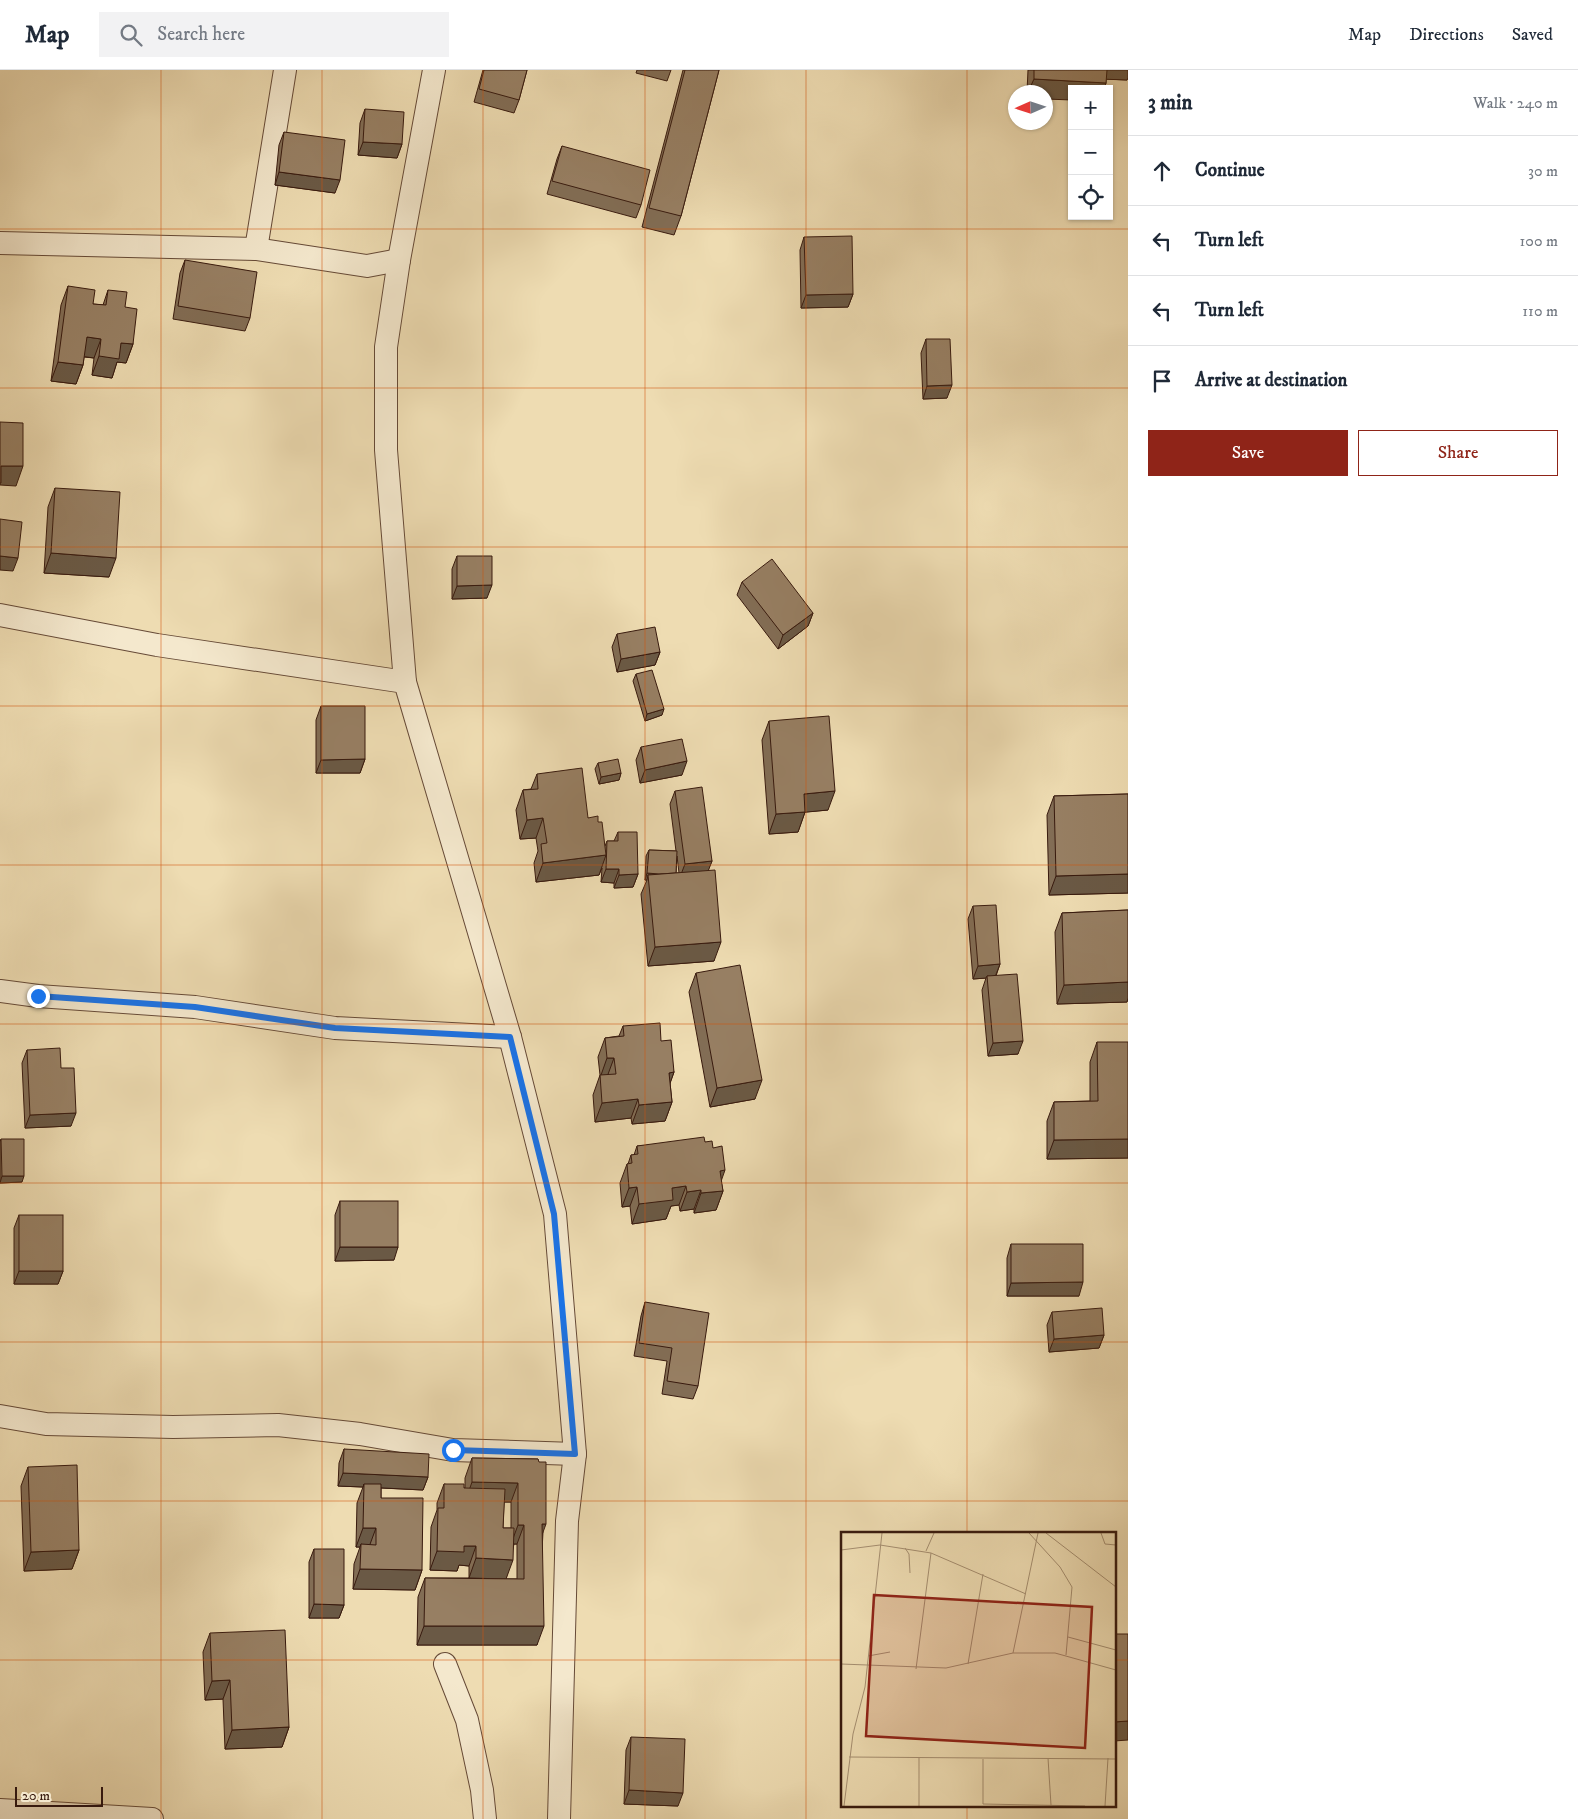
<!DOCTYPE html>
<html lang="en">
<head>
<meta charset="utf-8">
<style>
	:root { --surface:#fff; --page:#f2f2f3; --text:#1f2937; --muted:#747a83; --line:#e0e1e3; --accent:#8f2418 }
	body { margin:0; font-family:"IM FELL DW Pica",serif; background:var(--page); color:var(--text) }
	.controls { position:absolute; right:15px; top:15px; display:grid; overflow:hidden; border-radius:0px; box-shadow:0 1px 4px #0004 }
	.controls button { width:45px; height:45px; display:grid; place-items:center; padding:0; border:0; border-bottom:1px solid var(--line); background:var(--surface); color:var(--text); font:25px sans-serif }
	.compass { position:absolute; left:1008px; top:15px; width:45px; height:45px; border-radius:50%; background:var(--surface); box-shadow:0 1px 4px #0004; rotate:267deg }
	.scale { position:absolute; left:15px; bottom:12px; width:88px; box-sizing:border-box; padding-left:5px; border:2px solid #381a0e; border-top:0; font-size:14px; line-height:18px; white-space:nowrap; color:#381a0e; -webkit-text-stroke:4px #f4e8cd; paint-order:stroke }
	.stop { position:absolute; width:15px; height:15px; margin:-11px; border:4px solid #1a73e8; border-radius:50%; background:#fff }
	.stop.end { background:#1a73e8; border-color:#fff; box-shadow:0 1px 5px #0008 }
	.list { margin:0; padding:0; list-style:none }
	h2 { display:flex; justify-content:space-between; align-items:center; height:65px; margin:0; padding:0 20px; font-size:21px }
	h2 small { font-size:16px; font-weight:400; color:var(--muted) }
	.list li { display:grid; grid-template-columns:32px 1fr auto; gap:15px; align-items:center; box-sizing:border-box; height:70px; padding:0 20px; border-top:1px solid var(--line) }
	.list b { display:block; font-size:19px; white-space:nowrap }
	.list em { font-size:16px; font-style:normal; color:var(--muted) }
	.actions { display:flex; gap:10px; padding:15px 20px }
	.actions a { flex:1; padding:11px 0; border:1px solid var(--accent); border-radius:0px; text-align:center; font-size:18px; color:var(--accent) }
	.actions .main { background:var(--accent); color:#fff }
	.icon { flex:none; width:28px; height:28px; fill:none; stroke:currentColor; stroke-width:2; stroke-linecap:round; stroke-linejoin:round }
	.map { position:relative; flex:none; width:1128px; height:1749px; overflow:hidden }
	header { display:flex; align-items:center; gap:30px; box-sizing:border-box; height:70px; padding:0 25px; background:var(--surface); border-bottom:1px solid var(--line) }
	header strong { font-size:24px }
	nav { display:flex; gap:28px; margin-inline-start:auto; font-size:18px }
	.search { width:350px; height:45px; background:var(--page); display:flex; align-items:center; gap:12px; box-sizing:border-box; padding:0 18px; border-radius:0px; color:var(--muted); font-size:19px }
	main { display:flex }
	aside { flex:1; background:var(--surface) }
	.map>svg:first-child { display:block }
</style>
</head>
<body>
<header>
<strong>Map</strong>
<div class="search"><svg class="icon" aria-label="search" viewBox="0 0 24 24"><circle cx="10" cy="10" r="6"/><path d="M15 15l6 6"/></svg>Search here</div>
<nav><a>Map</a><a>Directions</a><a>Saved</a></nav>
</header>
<main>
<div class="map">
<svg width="1128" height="1749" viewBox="0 0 1128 1749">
	<rect width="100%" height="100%" fill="#eedcb2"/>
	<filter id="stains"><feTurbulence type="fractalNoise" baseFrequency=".004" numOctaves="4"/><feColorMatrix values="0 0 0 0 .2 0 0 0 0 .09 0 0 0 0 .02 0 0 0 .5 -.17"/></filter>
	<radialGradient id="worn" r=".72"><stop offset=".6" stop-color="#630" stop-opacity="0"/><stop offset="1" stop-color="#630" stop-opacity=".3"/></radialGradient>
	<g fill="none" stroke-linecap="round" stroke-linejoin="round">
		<g stroke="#664a37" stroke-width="24">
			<g id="minor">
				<polyline points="0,173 256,179 367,196 399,190"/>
				<polyline points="256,179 285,0"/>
				<polyline points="0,545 157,575 405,612 510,967 555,1144 575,1384 567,1451 559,1749"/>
				<polyline points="405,612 386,380 386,277 399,190 434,0"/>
				<polyline points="0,921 38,926 195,937 335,958 510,967"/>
				<polyline points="0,1346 46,1354 173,1357 278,1355 360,1364 453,1380 575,1384"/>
				<polyline points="445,1594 467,1650 482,1720 485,1749"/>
				<polyline points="0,1740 152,1749"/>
			</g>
		</g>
		<use href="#minor" stroke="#f4e8cd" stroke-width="22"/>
	</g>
	<g fill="#826d55" stroke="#381a0e" fill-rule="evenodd">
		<polygon points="483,0 527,0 519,30 514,43 474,32"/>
		<polygon points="637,0 671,0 667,11 636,3"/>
		<polygon points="683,0 719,0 681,146 674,165 642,157"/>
		<polygon points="1028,0 1128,0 1127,10 1106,9 1106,13 1104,19 1072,19 1046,22 1027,22"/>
		<polygon points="365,39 402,74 397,88 358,85 360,53"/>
		<polygon points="284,62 335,123 275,115 279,75"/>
		<polygon points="562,76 641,135 636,148 547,124 557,89"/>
		<polygon points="804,167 853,224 848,237 801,238 800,180"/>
		<polygon points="185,190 250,248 245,261 173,249 180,203"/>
		<polygon points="68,216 93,234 103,235 108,220 125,237 133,274 126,293 117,292 112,308 92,305 94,288 84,287 83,295 76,314 51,311 61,235"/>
		<polygon points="926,269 947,328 923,329 921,283"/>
		<polygon points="55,418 109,507 44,503 48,437"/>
		<polygon points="457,486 487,528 452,529 452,499"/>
		<polygon points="742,512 813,543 808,556 778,579 737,525"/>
		<polygon points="617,564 660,582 655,595 617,602 612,577"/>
		<polygon points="636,604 662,645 645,651 633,611"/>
		<polygon points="321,636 365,689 360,703 316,703 316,650"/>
		<polygon points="769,651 828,740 805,742 798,762 769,764 762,670"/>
		<polygon points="641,677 682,705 640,713 636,690"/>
		<polygon points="598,693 621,703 619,710 599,714 595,699"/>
		<polygon points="537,704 588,748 598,752 605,776 607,771 614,771 618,762 638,804 633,817 614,818 614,813 601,812 602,798 599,805 536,812 534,793 538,781 536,768 520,769 516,740 523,720 531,719"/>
		<path d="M675,721L712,791L708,800L714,891L648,896L641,824L647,810H645L646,786L649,780L676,781L670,734ZM677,786L679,803H676Z"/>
		<polygon points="1128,724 1128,823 1049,825 1047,745 1054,726"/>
		<polygon points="973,836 1000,894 996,906 1018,984 988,986 982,920 986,908 973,909 968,849"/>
		<polygon points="1128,840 1128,928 1127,932 1057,934 1055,862 1062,843"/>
		<polygon points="696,903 755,1029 710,1037 689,922"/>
		<polygon points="623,956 661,971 674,1002 670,1013 672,1032 665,1051 632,1054 631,1048 595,1052 593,1025 600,1005 598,987 605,968 619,966"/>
		<polygon points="1097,972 1128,1088 1047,1089 1047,1051 1054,1032 1090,1031 1090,992"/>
		<polygon points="27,980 61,998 71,1056 25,1058 22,993"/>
		<polygon points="1,1069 22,1112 0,1113 0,1072"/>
		<polygon points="705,1072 713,1078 721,1111 723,1121 716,1140 694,1143 694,1139 680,1141 679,1135 671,1136 666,1149 632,1154 630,1136 622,1137 620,1113 627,1094 628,1094 631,1085 634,1085 637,1076"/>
		<polygon points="340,1131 394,1190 335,1191 335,1145"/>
		<polygon points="19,1145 63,1201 58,1214 14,1214 14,1158"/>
		<polygon points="1011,1174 1079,1226 1007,1226 1007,1188"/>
		<polygon points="645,1232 698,1316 693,1329 662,1324 667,1291 634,1286 641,1246"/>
		<polygon points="1052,1242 1104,1265 1099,1278 1049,1282 1047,1255"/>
		<polygon points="344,1379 428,1407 423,1420 381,1418 381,1428 422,1500 415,1520 353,1519 354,1494 360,1477 356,1477 357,1433 363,1417 338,1416 339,1393"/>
		<path d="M472,1388L538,1389L543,1462L537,1575H417L418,1527L425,1508H489H469V1496L459,1495L457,1501L430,1500L431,1457L437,1440V1433L444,1414L465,1418V1408ZM504,1432H511V1458H503ZM514,1474H517V1509H506Z"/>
		<polygon points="28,1397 79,1480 72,1499 24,1501 21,1416"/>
		<polygon points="314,1479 344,1535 339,1548 309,1548 309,1492"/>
		<polygon points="210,1563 289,1657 282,1677 225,1679 223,1629 205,1630 203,1582"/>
		<polygon points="631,1667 678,1736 624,1734 626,1680"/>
	</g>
	<g fill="#6a5945" stroke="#381a0e">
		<polygon points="1104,0 1128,0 1128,8 1127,10 1100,9"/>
		<polygon points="1034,9 1106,13 1104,19 1072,19 1072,30 1046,29 1046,22 1028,22"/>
		<polygon points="363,72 402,74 397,88 358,85"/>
		<polygon points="279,102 340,110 335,123 275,115"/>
		<polygon points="853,224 848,237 801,238 806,225"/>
		<polygon points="87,267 101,269 94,288 80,286"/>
		<polygon points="121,273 133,274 126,293 117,292 112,308 92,305 99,286"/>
		<polygon points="58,292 83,295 76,314 51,311"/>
		<polygon points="952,315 947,328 923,329 927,316"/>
		<polygon points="1,396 23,396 16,416 0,415 0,398"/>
		<polygon points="51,483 116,488 109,507 44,503"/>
		<polygon points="0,486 18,488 13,501 0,500"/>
		<polygon points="492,515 487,528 452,529 457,516"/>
		<polygon points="813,543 808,556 778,579 783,565"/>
		<polygon points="660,582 655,595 617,602 621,589"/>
		<polygon points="664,639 662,645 645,651 647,644"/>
		<polygon points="365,689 360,703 316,703 321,690"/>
		<polygon points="687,691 682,705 640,713 645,700"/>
		<polygon points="621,703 619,710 599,714 601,707"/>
		<polygon points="835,721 828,740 797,743 804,724"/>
		<polygon points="805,742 798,762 769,764 776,744"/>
		<polygon points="543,748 536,768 520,769 527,750"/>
		<polygon points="606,785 599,805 536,812 543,793"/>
		<polygon points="712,791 707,804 680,807 685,794"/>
		<polygon points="606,799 619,799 614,813 601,812"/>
		<polygon points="647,803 676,805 648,805 647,810 645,810"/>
		<polygon points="638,804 633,817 614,818 619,805"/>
		<polygon points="1128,804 1128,823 1049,825 1056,806"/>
		<polygon points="721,872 714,891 648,896 655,877"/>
		<polygon points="1000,894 995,907 987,906 986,908 973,909 978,896"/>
		<polygon points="1128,912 1128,928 1127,932 1057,934 1064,915"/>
		<polygon points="1023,971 1018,984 988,986 993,973"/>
		<polygon points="607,988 614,988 607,1007 600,1008"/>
		<polygon points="674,1002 667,1022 669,1003"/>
		<polygon points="762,1010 755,1029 710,1037 717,1018"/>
		<polygon points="638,1029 631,1048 595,1052 602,1033"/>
		<polygon points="672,1032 665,1051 632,1054 639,1035"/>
		<polygon points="76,1043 71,1056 25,1058 30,1045"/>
		<polygon points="1128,1069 1128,1088 1047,1089 1054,1070"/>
		<polygon points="725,1100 718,1120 720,1101"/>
		<polygon points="2,1106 24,1106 22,1112 0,1113"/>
		<polygon points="686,1116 679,1135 671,1136 666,1149 632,1154 639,1134 672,1118"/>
		<polygon points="637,1117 630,1136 622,1137 629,1118"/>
		<polygon points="701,1120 694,1139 680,1141 687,1122"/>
		<polygon points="723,1121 716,1140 694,1143 701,1123"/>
		<polygon points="340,1177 398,1177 394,1190 335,1191"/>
		<polygon points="19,1201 63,1201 58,1214 14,1214"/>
		<polygon points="1083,1212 1079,1226 1007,1226 1011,1213"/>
		<polygon points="1104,1265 1099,1278 1049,1282 1054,1269"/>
		<polygon points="343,1403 428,1407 423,1420 364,1417 364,1414 363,1417 338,1416"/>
		<polygon points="472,1412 518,1413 511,1432 465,1432"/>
		<polygon points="542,1454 546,1454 539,1473"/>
		<polygon points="518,1455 524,1455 517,1474 511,1474"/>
		<polygon points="363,1458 376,1458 369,1477 361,1474 360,1477 356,1477"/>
		<polygon points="464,1476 476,1476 469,1496 459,1495 457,1501 430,1500 437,1481"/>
		<polygon points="79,1480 72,1499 24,1501 31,1482"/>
		<polygon points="476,1488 513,1490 506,1509 469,1508"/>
		<polygon points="360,1499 422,1500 415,1520 353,1519"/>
		<polygon points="314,1534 344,1535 339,1548 309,1548"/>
		<polygon points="424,1556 544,1556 537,1575 417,1575"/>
		<polygon points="230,1610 223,1629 205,1630 212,1611"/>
		<polygon points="1128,1651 1128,1670 1114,1671 1114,1652"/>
		<polygon points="289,1657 282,1677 225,1679 232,1660"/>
		<polygon points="629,1720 683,1723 678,1736 624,1734"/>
	</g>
	<g fill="#977f63" stroke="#381a0e">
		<polygon points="484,0 527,0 519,30 479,19"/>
		<polygon points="685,0 719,0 681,146 649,138"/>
		<polygon points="1034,0 1107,0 1106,13 1034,9"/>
		<polygon points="365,39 404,42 402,74 363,72"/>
		<polygon points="284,62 345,70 340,110 279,102"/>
		<polygon points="562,76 650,100 641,135 552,111"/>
		<polygon points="852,166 853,224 806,225 804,167"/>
		<polygon points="185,190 257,202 250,248 178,236"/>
		<polygon points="68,216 95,220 93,234 106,235 108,220 127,222 125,237 137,239 133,274 121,273 119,289 99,286 101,269 87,267 83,295 58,292"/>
		<polygon points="926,269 950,269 952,315 927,316"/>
		<polygon points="0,352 23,353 23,396 1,396 1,413 0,413"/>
		<polygon points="55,418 120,422 116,488 51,483"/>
		<polygon points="0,449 22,452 18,488 0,486"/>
		<polygon points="457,486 492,486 492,515 457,516"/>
		<polygon points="772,489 813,543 783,565 742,512"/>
		<polygon points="655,557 660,582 621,589 617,564"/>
		<polygon points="652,600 664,639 647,644 636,604"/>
		<polygon points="321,636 365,636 365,689 321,690"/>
		<polygon points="829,646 835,721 804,724 805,742 776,744 769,651"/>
		<polygon points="682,669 687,691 645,700 641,677"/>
		<polygon points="618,689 621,703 601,707 598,693"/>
		<polygon points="582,698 588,748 598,746 598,752 602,752 606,785 543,793 541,774 547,773 543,748 527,750 523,720 538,719 537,704"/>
		<polygon points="702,717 712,791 685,794 675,721"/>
		<polygon points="1128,724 1128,804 1056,806 1054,726"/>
		<polygon points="618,762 637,762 638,804 619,805 619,799 606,799 607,771 618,771"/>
		<polygon points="649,780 677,781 676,803 659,804 647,803"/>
		<polygon points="715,800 721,872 655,877 648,805"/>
		<polygon points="996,835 1000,894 978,896 973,836"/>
		<polygon points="1128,840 1128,912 1064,915 1062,843"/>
		<polygon points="740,895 762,1010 717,1018 696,903"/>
		<polygon points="1017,904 1023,971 993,973 987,906"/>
		<polygon points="660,953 661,971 671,970 674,1002 669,1003 672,1032 639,1035 638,1029 602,1033 600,1005 616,1004 614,988 607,988 605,968 624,966 623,956"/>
		<polygon points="1097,972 1128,972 1128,1069 1054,1070 1054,1032 1098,1031"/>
		<polygon points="60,978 61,998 74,998 76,1043 30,1045 27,980"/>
		<polygon points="704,1067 705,1072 712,1071 713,1078 722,1076 725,1100 720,1101 723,1121 701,1123 701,1120 687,1122 686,1116 672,1118 673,1130 639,1134 637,1117 629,1118 627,1094 632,1093 631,1085 638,1084 637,1076"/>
		<polygon points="1,1069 24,1069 24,1106 2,1106"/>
		<rect x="340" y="1131" width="58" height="46"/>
		<rect x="19" y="1145" width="44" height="56"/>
		<polygon points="1011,1174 1083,1174 1083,1212 1011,1213"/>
		<polygon points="645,1232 709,1243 698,1316 667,1311 672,1278 639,1273"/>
		<polygon points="1102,1238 1104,1265 1054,1269 1052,1242"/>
		<polygon points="344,1379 429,1384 428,1407 343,1403"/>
		<polygon points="472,1388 538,1389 539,1392 546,1392 546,1454 542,1454 544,1556 424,1556 425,1508 524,1509 524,1455 518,1455 518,1413 472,1412"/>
		<polygon points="77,1395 79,1480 31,1482 28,1397"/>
		<polygon points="364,1414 381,1414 381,1428 423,1428 422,1500 360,1499 361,1474 376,1475 376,1458 363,1458"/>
		<polygon points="444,1414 464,1414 464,1418 505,1419 503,1458 514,1458 513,1490 476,1488 476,1476 464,1476 464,1482 437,1481 438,1438 444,1438"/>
		<polygon points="314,1479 344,1479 344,1535 314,1534"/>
		<polygon points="285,1560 289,1657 232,1660 230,1610 212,1611 210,1563"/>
		<polygon points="1114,1564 1128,1564 1128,1651 1114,1652"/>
		<polygon points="631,1667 685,1669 683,1723 629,1720"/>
	</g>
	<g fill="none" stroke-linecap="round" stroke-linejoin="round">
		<polyline stroke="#1a73e8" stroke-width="6" points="38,926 195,937 335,958 510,967 554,1144 575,1384 453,1380"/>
	</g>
	<path fill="none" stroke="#d6530c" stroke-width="1" stroke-opacity="0.55" d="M161,0V1749M322,0V1749M483,0V1749M645,0V1749M806,0V1749M967,0V1463M0,159H1128M0,318H1128M0,477H1128M0,636H1128M0,795H1128M0,954H1128M0,1113H1128M0,1272H1128M0,1431H1128M0,1590H842M1114,1590H1128M967,1735V1749"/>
	<g transform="translate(841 1462)">
		<rect width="275" height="275" fill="#eedcb2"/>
		<path fill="none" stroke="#a58e70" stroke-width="1" d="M188,1L219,35L231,55L225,123M205,1L275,55M260,1L264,12L275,13M64,16L68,22L69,41M0,18L39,13L90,21L185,62M85,19L93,1M227,105L275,118M172,121H214L275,138M27,124L49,120M0,132L105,136L172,121L197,1M127,132L142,42M75,137L90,21M8,225L275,227M207,226L210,273M142,227V272M142,272L244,274M3,274L12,202L24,155L41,1M78,274V226M264,274L267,226"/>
		<path fill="#8f2418" fill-opacity="0.15" stroke="#8f2418" stroke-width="2.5" d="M33,63L251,75L244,216L25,204Z"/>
		<rect width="275" height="275" fill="none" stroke="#381a0e" stroke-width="2.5"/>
	</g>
	<rect width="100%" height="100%" filter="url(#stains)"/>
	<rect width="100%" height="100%" fill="url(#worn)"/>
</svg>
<div class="controls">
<button>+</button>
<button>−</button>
<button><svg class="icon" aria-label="locate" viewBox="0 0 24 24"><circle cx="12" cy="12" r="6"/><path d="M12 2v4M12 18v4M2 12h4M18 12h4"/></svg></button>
</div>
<svg class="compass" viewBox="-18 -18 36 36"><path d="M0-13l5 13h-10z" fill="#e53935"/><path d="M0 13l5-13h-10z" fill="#747a83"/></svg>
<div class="scale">20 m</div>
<div class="stop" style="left:453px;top:1380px"></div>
<div class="stop end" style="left:38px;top:926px"></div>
</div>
<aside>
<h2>3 min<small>Walk · 240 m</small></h2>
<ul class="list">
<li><svg class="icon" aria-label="ahead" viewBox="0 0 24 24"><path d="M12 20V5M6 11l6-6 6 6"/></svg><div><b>Continue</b></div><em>30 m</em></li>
<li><svg class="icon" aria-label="left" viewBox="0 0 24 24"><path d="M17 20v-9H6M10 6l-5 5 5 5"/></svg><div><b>Turn left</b></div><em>100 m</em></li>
<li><svg class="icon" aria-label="left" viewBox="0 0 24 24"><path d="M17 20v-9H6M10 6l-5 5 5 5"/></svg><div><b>Turn left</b></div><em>110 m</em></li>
<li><svg class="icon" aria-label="arrive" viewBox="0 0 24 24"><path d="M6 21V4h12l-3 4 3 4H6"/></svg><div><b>Arrive at destination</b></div></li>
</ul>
<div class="actions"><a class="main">Save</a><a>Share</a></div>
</aside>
</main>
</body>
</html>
